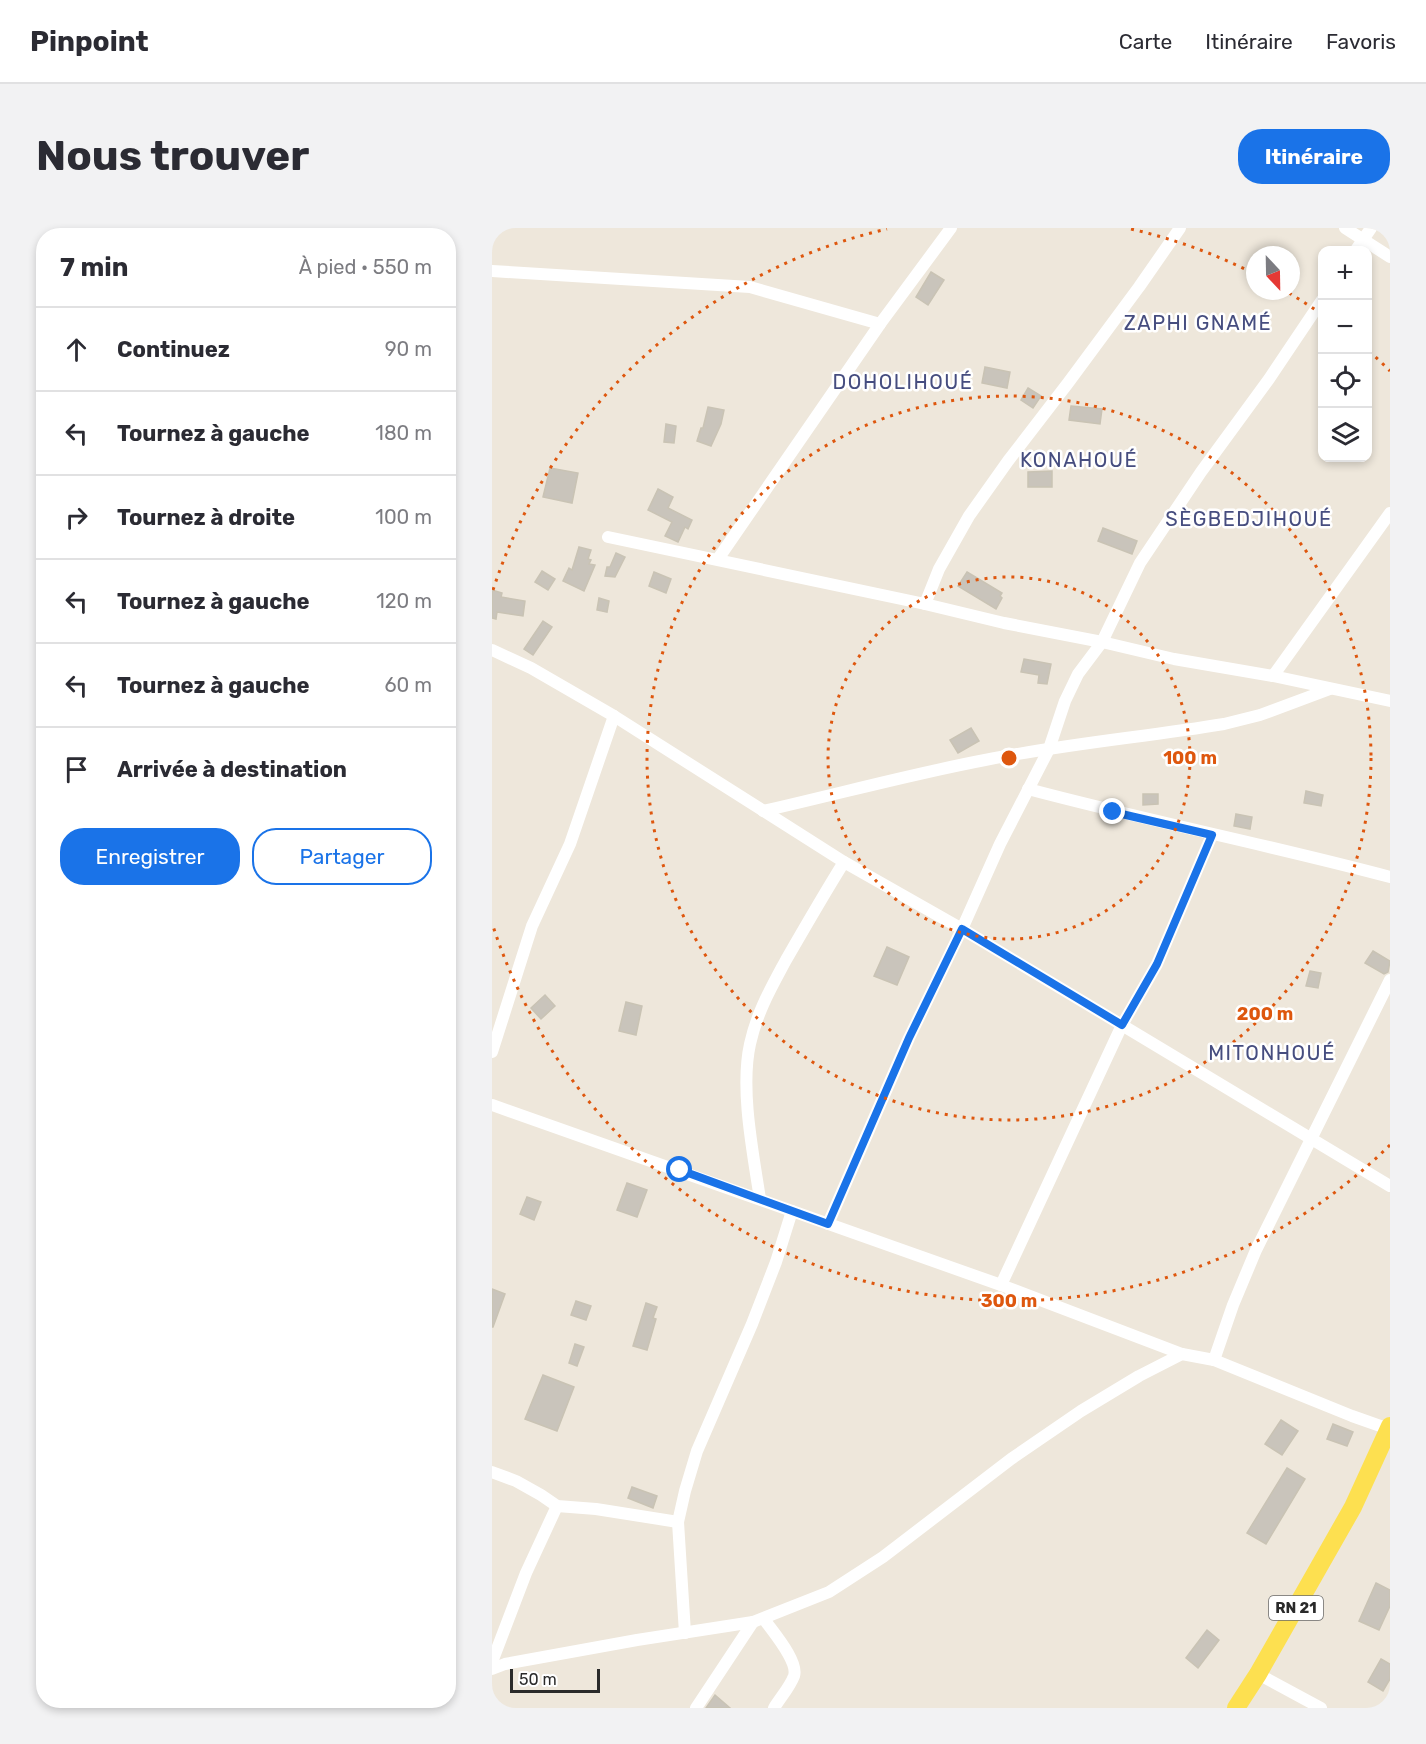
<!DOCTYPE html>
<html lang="fr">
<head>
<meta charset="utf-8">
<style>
	:root { --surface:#fff; --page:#f2f2f3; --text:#2b2b33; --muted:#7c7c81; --line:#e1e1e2; --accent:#1a73e8 }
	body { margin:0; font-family:Rubik,sans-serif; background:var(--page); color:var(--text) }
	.controls { position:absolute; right:18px; top:18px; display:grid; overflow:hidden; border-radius:12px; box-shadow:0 3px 9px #0003 }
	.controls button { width:54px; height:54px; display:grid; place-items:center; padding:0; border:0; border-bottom:2px solid var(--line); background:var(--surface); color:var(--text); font:30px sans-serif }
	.compass { position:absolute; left:754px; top:18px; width:54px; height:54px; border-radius:50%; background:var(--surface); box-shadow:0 3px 9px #0003; rotate:158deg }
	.scale { position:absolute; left:18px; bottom:15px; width:90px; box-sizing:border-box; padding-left:6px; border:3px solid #2a2a2a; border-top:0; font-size:16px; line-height:21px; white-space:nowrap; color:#2a2a2a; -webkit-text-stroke:4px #fff; paint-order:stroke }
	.stop { position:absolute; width:18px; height:18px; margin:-14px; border:4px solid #1a73e8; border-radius:50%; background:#fff }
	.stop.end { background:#1a73e8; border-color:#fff; box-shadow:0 2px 6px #0008 }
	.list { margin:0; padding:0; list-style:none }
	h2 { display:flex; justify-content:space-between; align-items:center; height:78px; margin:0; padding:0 24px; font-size:26px }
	h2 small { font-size:20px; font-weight:400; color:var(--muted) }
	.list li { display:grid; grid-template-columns:39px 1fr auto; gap:18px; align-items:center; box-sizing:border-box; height:84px; padding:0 24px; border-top:2px solid var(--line) }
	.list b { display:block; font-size:22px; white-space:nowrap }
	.list em { font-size:20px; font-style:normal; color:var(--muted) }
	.actions { display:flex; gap:12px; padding:18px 24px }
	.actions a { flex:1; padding:14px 0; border:2px solid var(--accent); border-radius:24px; text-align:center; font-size:21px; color:var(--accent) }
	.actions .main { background:var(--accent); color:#fff }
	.icon { flex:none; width:33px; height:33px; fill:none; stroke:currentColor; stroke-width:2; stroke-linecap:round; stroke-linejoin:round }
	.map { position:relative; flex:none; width:898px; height:1480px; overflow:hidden; border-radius:24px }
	header { display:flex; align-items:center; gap:36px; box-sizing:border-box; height:84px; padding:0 30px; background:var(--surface); border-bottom:2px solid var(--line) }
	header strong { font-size:28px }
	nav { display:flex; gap:33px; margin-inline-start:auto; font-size:21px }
	.intro { display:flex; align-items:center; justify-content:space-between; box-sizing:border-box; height:144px; padding:0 36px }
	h1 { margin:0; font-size:42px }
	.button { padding:15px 27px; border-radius:24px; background:var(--accent); color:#fff; font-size:21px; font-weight:700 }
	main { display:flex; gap:36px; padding:0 36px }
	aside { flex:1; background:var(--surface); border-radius:24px; box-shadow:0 3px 9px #0003 }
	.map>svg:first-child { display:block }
</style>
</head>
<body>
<header>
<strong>Pinpoint</strong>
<nav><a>Carte</a><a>Itinéraire</a><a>Favoris</a></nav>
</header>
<div class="intro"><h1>Nous trouver</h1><a class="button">Itinéraire</a></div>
<main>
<aside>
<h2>7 min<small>À pied · 550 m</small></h2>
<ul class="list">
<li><svg class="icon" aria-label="ahead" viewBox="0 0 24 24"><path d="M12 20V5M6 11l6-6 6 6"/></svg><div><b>Continuez</b></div><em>90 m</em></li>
<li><svg class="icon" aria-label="left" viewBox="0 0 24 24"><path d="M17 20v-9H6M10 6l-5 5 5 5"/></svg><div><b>Tournez à gauche</b></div><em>180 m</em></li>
<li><svg class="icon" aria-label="right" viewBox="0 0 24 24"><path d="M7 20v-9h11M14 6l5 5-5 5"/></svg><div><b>Tournez à droite</b></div><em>100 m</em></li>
<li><svg class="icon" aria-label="left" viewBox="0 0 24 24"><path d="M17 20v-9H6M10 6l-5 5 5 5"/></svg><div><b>Tournez à gauche</b></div><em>120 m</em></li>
<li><svg class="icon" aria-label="left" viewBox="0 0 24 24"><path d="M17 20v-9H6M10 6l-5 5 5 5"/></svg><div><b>Tournez à gauche</b></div><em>60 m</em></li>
<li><svg class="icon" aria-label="arrive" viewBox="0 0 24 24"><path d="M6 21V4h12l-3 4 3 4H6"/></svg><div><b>Arrivée à destination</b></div></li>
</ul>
<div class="actions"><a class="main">Enregistrer</a><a>Partager</a></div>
</aside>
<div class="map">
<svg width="898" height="1480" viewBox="0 0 898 1480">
	<rect width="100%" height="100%" fill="#eee7db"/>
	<g fill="#c9c4bb" stroke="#c9c3b4" stroke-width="1.5">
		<polygon points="439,44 452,52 436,77 424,69"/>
		<polygon points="493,139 518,144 515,160 490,155"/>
		<polygon points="536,160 549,168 541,180 529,172"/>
		<polygon points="579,178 610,181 608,196 577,192"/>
		<polygon points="216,179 232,182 229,196 219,218 205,213 209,200 211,200"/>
		<polygon points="174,196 184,198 182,215 172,214"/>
		<polygon points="58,240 86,245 80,275 51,269"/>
		<polygon points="560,243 560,259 536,259 536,244"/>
		<polygon points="166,261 181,269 176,280 200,292 196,301 193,299 186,314 173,308 180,294 156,282"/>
		<polygon points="611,300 645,313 640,326 606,313"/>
		<polygon points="87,319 99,322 96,331 99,332 97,336 103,337 92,363 71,353 77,340 80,342"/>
		<polygon points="124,325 133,329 123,349 113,348 115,339 118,339"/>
		<polygon points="50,343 63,351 56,362 43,354"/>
		<polygon points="162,344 179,351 174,365 157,358"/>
		<polygon points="475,344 510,365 508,368 510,370 504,381 466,358"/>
		<polygon points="0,362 10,365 9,369 33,373 31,388 5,384 4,391 0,390"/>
		<polygon points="107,370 117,373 115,384 105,382"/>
		<polygon points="51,393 60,399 41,427 32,421"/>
		<polygon points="532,431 559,436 555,456 546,455 547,447 529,444"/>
		<polygon points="479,500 487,513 466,525 458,512"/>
		<polygon points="814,563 831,567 829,578 812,575"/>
		<polygon points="651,566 666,566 666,576 651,577"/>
		<polygon points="744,586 760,589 758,601 742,598"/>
		<polygon points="395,719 417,729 405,757 382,748"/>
		<polygon points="881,723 898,733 896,744 892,746 873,735"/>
		<polygon points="818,743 829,745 826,760 814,758"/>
		<polygon points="53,767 63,778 49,791 39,780"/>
		<polygon points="134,774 150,778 144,807 127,803"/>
		<polygon points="135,955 155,962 145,989 125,982"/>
		<polygon points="35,969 49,974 42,992 28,986"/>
		<polygon points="0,1061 13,1066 1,1099 0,1099"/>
		<polygon points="84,1073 99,1078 94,1092 79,1087"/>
		<polygon points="154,1075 165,1079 161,1090 164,1091 155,1122 141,1118"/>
		<polygon points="83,1116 92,1119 85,1138 77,1135"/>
		<polygon points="51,1147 82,1159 65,1203 33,1191"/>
		<polygon points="789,1192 806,1203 790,1227 773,1216"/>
		<polygon points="841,1196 861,1204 855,1218 835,1211"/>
		<polygon points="795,1240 813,1251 774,1316 755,1305"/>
		<polygon points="140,1259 165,1268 161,1280 136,1270"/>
		<polygon points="884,1355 898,1362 898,1378 887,1402 867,1393"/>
		<polygon points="715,1402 727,1412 706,1440 694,1430"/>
		<polygon points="889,1431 898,1436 898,1451 891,1463 876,1454"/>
		<polygon points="223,1467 238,1480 214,1480"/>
	</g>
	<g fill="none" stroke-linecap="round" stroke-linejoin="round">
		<g stroke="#fff" stroke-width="12">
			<polyline points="853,0 898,29"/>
			<polyline points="864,22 879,0"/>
			<polyline points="0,43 258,59 388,96"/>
			<polyline points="116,309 433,376 512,395 610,414 682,431 781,448 898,473"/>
			<polyline points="226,331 388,96 459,0"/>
			<polyline points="433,376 447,341 477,288 516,233 576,155 647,59 688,0"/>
			<polyline points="0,422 39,440 122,488 352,634 470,701 898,958"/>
			<polyline points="781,448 898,285"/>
			<path d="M536,561C656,593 778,617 898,649"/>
			<path d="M271,583C346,566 419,546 493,532C572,516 653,509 732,496L768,487L838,461"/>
			<polyline points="0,824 40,698 78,616 122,488"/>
			<polyline points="0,877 509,1057 690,1126"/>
			<path d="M268,971C261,925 248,861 258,816C265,784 279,760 294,732C313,699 332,666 352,634"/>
			<polyline points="336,996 417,810 470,701 508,616 557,521 573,473 586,446 610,414 648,335 709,244 777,151 830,72"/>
			<polyline points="509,1057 630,797 665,736 720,607"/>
			<polyline points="722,1132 741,1077 764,1022 898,752"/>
			<polyline points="0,1244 24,1253 49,1267 65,1278 104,1281 186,1294"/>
			<path d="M272,1391C280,1403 307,1433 302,1448C298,1459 288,1470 282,1480"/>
			<polyline points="193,1405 186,1294 193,1263 205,1223 260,1096 284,1034 300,983"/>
			<polyline points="0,1434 34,1345 65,1278"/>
			<polyline points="0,1441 13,1436 145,1412 261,1394 337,1364 391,1329 519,1231 589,1183 647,1148 690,1126 722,1132 860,1188 897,1201"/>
			<polyline points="766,1446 829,1480"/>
			<polyline points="204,1480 261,1394"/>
		</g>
		<polyline stroke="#fde050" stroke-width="18" points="744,1480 766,1446 861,1279 898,1198"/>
	</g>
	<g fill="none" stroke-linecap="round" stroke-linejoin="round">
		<polyline stroke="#1a73e8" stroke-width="8" points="188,942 336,996 417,810 470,701 630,797 665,736 720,607 621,584"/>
	</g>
	<g fill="none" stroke="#de570e" stroke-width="3" stroke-dasharray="3 6">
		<circle cx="517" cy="530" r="181"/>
		<circle cx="517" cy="530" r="362"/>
		<path d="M898 917A543 543 0 0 1 1 698M1 362A543 543 0 0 1 395 1M639 1A543 543 0 0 1 759 44M797 65A543 543 0 0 1 828 85M877 123A543 543 0 0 1 898 143"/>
	</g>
	<g text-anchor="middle" stroke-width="5" stroke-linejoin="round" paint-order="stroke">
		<rect fill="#fff" stroke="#6a6a6a" stroke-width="1.5" x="777" y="1368" width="54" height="24" rx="4.5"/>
		<g font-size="15" font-weight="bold" fill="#2a2a2a">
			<text x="804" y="1385">RN 21</text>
		</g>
		<g font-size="20" letter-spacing="1.5" fill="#464d7f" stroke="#fff">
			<text x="706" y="102">ZAPHI GNAMÉ</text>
			<text x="411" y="161">DOHOLIHOUÉ</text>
			<text x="587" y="239">KONAHOUÉ</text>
			<text x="757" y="298">SÈGBEDJIHOUÉ</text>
			<text x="780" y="832">MITONHOUÉ</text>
		</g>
	</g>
	<circle cx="517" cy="530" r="9" fill="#de570e" stroke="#fff" stroke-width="3"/>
	<g font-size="18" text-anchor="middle" font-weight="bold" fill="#de570e" stroke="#fff" stroke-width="5" stroke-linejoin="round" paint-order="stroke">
		<text x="698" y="536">100 m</text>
		<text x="773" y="792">200 m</text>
		<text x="517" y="1079">300 m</text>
	</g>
</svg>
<div class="controls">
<button>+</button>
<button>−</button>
<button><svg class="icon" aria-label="locate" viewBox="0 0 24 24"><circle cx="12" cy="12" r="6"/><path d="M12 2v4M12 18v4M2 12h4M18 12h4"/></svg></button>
<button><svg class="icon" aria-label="layers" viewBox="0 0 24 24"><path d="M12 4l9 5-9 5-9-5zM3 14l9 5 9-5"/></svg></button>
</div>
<svg class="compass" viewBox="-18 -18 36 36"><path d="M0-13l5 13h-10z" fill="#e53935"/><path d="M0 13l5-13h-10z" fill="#7c7c81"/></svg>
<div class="scale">50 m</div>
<div class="stop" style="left:188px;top:942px"></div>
<div class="stop end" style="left:621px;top:584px"></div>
</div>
</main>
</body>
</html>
